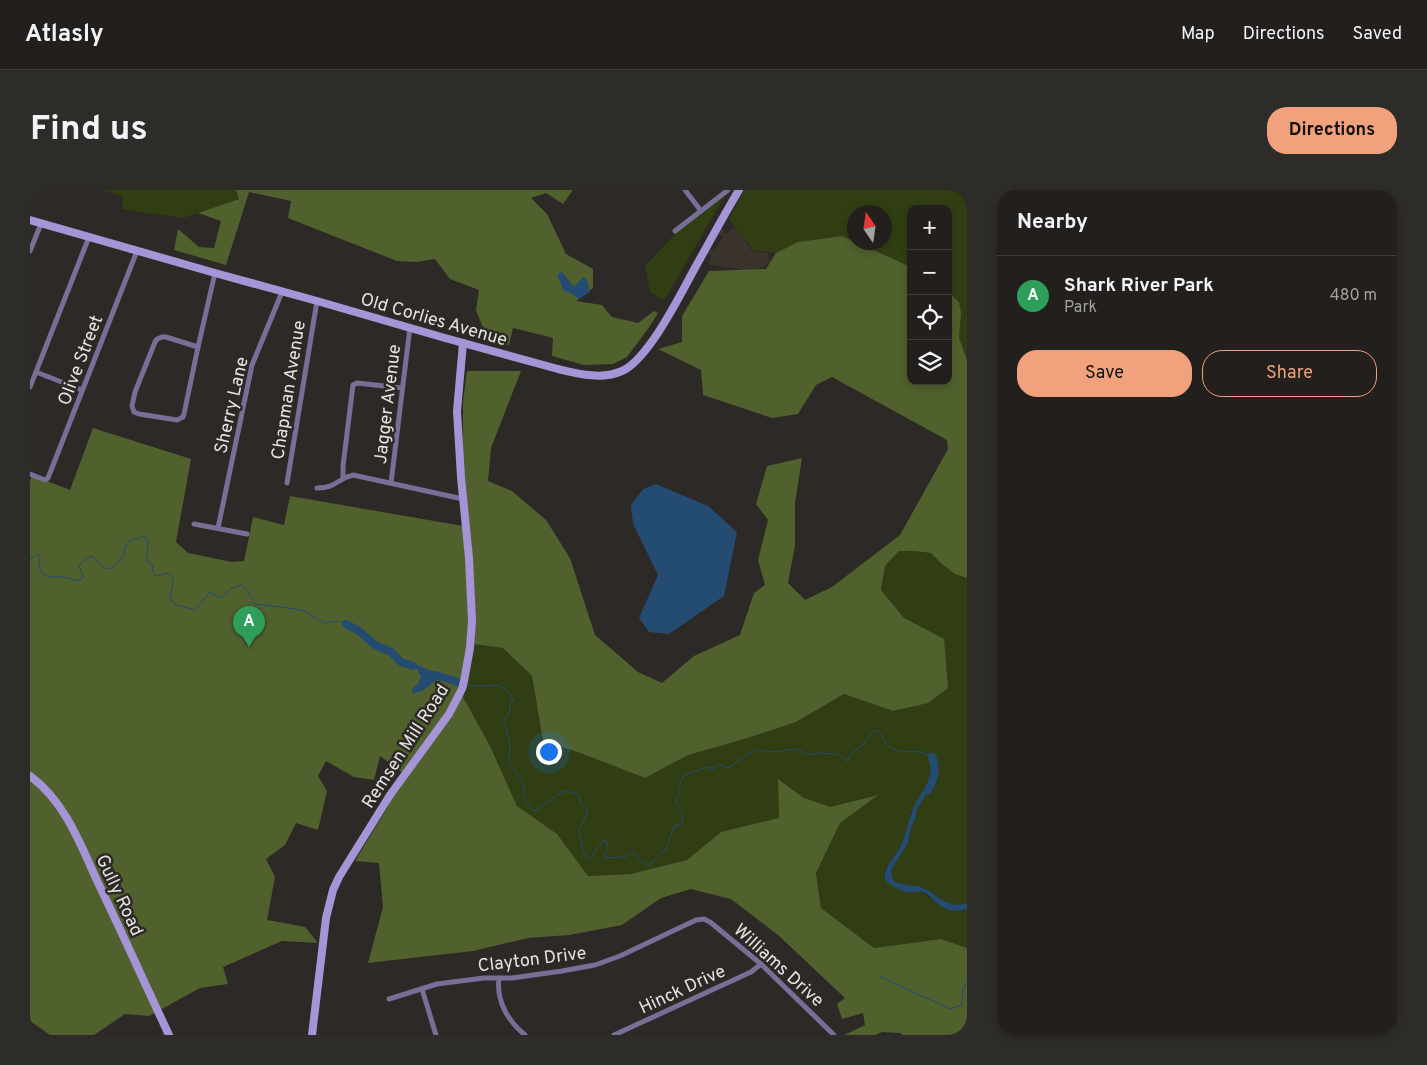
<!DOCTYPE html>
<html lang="en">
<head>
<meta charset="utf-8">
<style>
	:root { --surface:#221f1c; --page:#2e2c29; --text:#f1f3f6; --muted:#a2a2a3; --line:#3f3d3b; --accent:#f1a17c }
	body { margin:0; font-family:Overpass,sans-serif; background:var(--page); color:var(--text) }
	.controls { position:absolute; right:15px; top:15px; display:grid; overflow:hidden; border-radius:10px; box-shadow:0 2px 8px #0003 }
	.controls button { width:45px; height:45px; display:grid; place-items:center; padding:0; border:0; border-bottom:1px solid var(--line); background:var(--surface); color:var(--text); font:25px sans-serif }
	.compass { position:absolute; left:817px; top:15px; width:45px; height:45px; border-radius:50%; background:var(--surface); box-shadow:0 2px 8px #0003; rotate:347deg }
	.you { position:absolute; left:518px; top:561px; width:18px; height:18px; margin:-12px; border:4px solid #fff; border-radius:50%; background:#1a73e8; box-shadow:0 0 0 8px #1a73e833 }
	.badge { display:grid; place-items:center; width:32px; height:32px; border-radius:50%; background:var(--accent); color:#fff; font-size:16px; font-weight:700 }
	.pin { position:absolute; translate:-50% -41px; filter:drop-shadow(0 1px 2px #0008) }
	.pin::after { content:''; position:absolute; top:26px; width:18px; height:15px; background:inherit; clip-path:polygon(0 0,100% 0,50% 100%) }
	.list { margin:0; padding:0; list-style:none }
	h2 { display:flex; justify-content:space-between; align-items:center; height:65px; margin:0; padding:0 20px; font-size:21px }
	h2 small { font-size:16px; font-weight:400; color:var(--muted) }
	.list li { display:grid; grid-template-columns:32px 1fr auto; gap:15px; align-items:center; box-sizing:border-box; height:80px; padding:0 20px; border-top:1px solid var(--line) }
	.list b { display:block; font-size:19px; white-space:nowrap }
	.list p { margin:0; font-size:16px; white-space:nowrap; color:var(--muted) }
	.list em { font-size:16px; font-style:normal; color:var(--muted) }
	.actions { display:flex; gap:10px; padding:15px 20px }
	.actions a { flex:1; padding:11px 0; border:1px solid var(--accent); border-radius:20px; text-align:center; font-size:18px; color:var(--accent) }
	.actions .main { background:var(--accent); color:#111 }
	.icon { flex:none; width:28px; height:28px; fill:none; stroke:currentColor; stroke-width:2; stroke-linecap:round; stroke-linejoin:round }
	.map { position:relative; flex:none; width:937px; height:845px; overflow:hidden; border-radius:20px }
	header { display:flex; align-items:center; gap:30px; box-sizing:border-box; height:70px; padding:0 25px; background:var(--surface); border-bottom:1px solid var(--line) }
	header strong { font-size:24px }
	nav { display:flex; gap:28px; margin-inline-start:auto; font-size:18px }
	.intro { display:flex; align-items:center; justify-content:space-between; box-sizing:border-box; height:120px; padding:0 30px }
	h1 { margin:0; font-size:35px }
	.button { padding:12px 22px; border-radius:20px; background:var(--accent); color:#111; font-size:18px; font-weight:700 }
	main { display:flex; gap:30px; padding:0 30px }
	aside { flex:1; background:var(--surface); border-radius:20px; box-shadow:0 2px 8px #0003 }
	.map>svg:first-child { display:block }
</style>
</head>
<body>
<header>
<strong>Atlasly</strong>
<nav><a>Map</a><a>Directions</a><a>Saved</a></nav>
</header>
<div class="intro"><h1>Find us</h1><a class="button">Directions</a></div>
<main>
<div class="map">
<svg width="937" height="845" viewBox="0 0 937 845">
	<rect width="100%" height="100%" fill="#2d2926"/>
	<polygon fill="#3a332b" points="692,37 694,43 696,44 705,37 722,61 739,63 738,69 740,71 735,77 718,81 678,74 681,67 677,64 680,56 680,59 684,61 693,47 688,44"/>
	<g fill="#313e13">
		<polygon points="70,0 206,0 209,9 153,28 92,19 93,6"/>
		<polygon points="714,0 937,0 937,170 929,148 931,123 929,112 918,102 918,19 881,19 881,77 827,53 854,52 854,22 824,22 824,52 812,46 768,52 746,63 723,60 699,29"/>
		<polygon points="695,5 634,111 620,102 615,76 651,38"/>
		<path d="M869,361H885L901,363C912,374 922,383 937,388V713C916,720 908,703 890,697C886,695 882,696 878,695C873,694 868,693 863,691L861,680L878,653L881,637L886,627V621L903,593L881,622L879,638L876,642L871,655L855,681L854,687L886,702H893C905,712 921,724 937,719V758L911,749L844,758L791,718L786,683L810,632L846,605L800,617L774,608L749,589L750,628L691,642L657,670L601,684L558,686L527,644L487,616L460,556L433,507L444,453L473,458L502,486L513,551L553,564L615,588L658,565L711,550L766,532L815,504L863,521L914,450L874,428L851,400L855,376Z"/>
	</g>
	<g fill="#50612d">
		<polygon points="206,0 543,0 533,14 516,3 501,8 517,24 536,64 563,79 563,98 546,111 572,115 582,127 608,133 624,121 628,123 620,136 597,167 583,174 554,175 522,166 523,148 483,138 479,155 458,150 446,120 449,100 420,89 405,69 386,72 367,71 258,28 261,11 219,2 196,75 144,60 148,39 169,57 184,58 191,31 168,23 209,9"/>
		<polygon points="812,46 881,77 881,191 918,191 918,102 929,112 931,123 929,148 937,170 937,388 925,384 912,374 901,363 885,361 869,361 855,376 851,400 874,428 914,449 918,498 898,513 863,521 814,504 766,532 711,550 658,565 615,588 553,564 513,551 502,486 473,458 444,454 433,507 460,556 487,616 527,644 558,686 601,684 657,670 691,642 749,628 748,589 774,608 800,617 848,605 810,633 786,683 791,718 844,758 911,749 937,758 937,836 925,845 872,845 870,843 852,842 845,845 814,845 835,835 833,823 812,829 807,814 815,808 748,745 701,709 661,699 631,708 592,735 539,745 498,748 443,761 338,773 353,717 349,673 325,671 357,618 374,584 350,566 344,590 324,587 296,571 288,586 297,601 288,640 266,633 255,655 236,669 245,687 237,730 275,737 288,753 252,751 193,777 198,794 170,798 119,826 95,824 64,845 20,845 0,831 0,292 2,285 40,300 63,238 161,269 146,352 158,363 202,372 214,371 223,327 254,335 260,306 433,336 433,211 437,181 491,181 461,258 458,291 482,301 516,330 540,368 565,445 608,482 632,493 664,466 710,445 724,403 735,395 728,370 738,330 726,314 737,276 772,268 765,313 765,355 758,393 775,410 802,397 870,345 918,259 917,250 802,187 786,195 768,224 742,228 673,205 671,180 628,159 652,152 652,126 679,81 736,79 746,63 768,52"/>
	</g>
	<g fill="#244b71">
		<polygon points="532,82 544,97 553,87 557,90 560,102 549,109 539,102 534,101 527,85"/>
		<polygon points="626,294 678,316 707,342 694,406 639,444 619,442 609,428 628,385 603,334 601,315 613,299"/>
		<path d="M377,471L414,486V488C400,489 400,502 382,503L383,497L387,495L391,487L387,479L375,474Z"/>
		<path d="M904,592L886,621V627L881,637L878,653L861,680L863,691C868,693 873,694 878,695C882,696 886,695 890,697C908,703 916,720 937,713V719C919,724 913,718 900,707C898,705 896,703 894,702C889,701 883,703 878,702C871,701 858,695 855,689C852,680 867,664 871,655C882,632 879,608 904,592Z"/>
	</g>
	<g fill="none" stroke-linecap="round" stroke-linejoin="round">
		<g stroke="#244b71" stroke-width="1">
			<path d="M0,370L4,366L9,364C10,375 7,387 23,387C26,387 29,386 32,387C39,388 43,391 51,390L53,387L49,376L55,369L62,366L64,367C73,382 82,383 92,367C95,362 95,356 99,351L115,346L118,352L117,371L122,375L124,385L128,386L138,383C147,388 141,399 140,407L144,414L165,420L180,402L189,407H193L200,399L212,395C220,400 219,408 226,414L266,419L276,422L294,433L310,431L328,440L340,450L352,457L375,474"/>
			<path d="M436,495C453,499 475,487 483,510L480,514V521L474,531L480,553L479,572L494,594C492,604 495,614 504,621C520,615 530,592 549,606L551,615L557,619V624L551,636L549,642L554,664L558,668L562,667L569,655L574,650L576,651L578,656L575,665L576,668L595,667L603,662C609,667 610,676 621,674L630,663L636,660L644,636L653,633L651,617L647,614L646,609L650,605L648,599L652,588L655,585L675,578L678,577L683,580L686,575L688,574L698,578L719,563L727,560L743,562L767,559L779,565L791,563L804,564L809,565L817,571L818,570L823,562L834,554L842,542L846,540C854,544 854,555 862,559C875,565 888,557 902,567"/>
			<polyline points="851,787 920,819 932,815 933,798 937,792"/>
		</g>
		<g stroke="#244b71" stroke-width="8">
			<polyline points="316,434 329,441 345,455 361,462 371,472 383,476"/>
			<polyline points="405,485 431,493"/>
			<path d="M898,600C904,590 907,578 902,567"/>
		</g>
		<g stroke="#786f97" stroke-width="5">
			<polyline points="655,0 671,21"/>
			<polyline points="645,41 698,0"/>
			<polyline points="0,61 11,34"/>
			<polygon points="132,147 136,147 168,157 154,224 153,227 147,230 109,224 104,222 102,216 105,202 125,152 127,149"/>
			<polyline points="168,157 185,83"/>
			<polyline points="6,182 52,200"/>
			<polyline points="0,197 59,47"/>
			<polyline points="0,284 15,290 18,288 107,61"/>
			<polyline points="313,287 313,276 323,195 327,193 372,198"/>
			<polyline points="257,293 287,111"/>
			<polyline points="361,293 380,137"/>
			<path d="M287,298C307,298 306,289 323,285L433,309"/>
			<polyline points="164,334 217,344"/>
			<polyline points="188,338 222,175 252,102"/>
			<path d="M469,788C466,811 478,831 495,845"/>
			<polyline points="392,799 406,845"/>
			<polyline points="359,809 407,794 454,788 482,788 532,781 565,775 590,766 666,730 674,729 680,732 731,774 804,845"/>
			<polyline points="584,845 721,782 731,774"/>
		</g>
		<g stroke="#a595d6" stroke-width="8">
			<path d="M0,30L185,83L287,111L415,148L528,179C549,184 572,190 592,181C619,169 651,103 666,76C680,51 694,25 709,0"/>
			<path d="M0,586C37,613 52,659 71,699C94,747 116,796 139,845"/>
			<polyline points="282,845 296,728 303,700 309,687 360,605 419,524 432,499 434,491 440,458 442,431 439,368 431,287 427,221 433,153"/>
		</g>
	</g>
	<g text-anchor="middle" stroke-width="5" stroke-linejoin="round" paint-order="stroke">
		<g font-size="18" fill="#e6e4e2" stroke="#2d2926">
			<text transform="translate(404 129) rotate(16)" y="6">Old Corlies Avenue</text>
			<text transform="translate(50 170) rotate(-69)" y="6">Olive Street</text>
			<text transform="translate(258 200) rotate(-81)" y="6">Chapman Avenue</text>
			<text transform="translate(357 214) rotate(-83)" y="6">Jagger Avenue</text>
			<text transform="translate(201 215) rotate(-77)" y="6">Sherry Lane</text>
			<text transform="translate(375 556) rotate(-57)" y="6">Remsen Mill Road</text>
			<text transform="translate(90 705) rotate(65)" y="6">Gully Road</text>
			<text transform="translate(502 769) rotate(-7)" y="6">Clayton Drive</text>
			<text transform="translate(749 775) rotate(42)" y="6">Williams Drive</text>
			<text transform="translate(652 799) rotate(-25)" y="6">Hinck Drive</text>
		</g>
	</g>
</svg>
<div class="controls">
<button>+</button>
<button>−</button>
<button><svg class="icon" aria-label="locate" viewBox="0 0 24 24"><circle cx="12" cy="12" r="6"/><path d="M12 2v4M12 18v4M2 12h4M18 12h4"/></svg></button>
<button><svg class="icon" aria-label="layers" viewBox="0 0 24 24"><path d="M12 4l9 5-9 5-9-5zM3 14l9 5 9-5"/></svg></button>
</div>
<svg class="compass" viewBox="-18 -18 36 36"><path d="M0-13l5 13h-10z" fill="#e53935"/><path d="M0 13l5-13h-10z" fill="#a2a2a3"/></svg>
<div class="you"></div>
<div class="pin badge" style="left:219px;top:457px;background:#2e9e5b">A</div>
</div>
<aside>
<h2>Nearby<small></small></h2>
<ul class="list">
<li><span class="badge" style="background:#2e9e5b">A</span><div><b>Shark River Park</b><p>Park</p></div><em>480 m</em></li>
</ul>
<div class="actions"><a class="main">Save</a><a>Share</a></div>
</aside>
</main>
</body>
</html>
